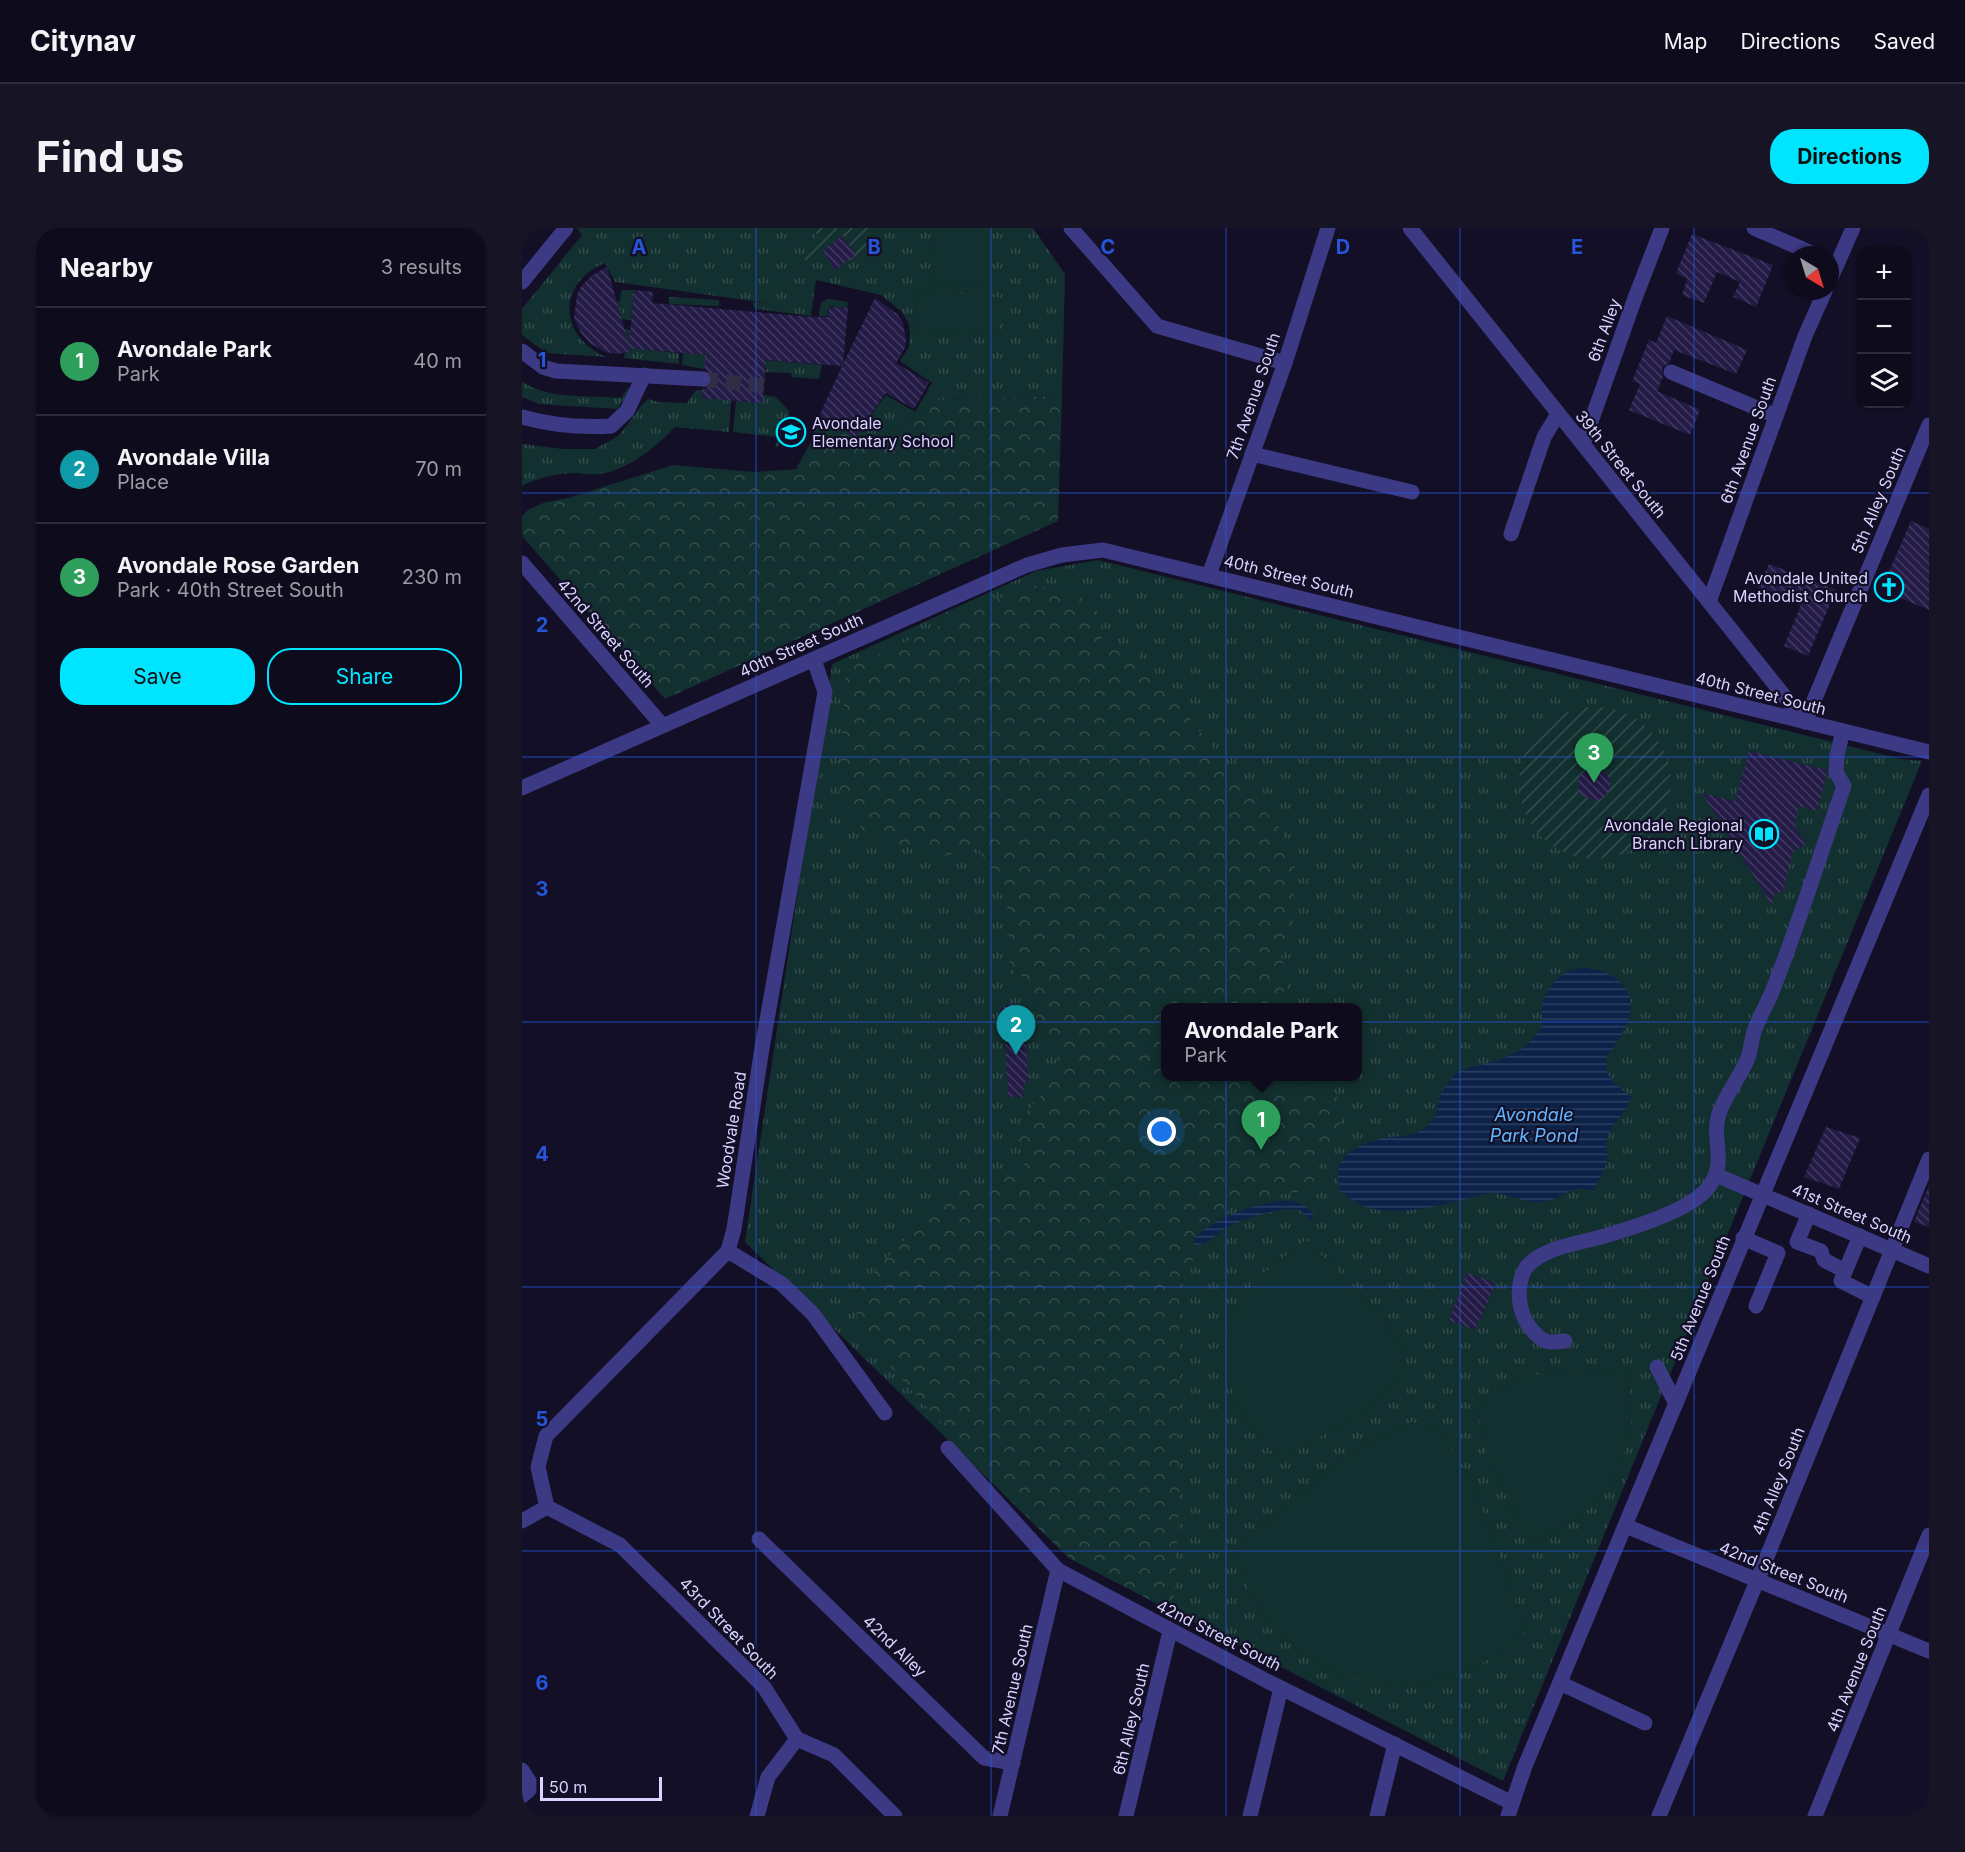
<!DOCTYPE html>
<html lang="en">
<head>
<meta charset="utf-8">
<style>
	:root { --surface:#0e0b1c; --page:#171425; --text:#f1f3f6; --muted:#9b9ba3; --line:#2e2b3b; --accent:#00e5ff }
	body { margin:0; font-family:Inter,sans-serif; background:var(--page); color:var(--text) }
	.controls { position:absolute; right:18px; top:18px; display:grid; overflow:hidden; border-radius:12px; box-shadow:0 2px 4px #0004 }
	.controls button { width:54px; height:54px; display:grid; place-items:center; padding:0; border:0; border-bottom:2px solid var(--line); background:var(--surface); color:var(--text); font:30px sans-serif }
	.compass { position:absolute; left:1263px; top:18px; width:54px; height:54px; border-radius:50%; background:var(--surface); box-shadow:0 2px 4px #0004; rotate:142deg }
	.scale { position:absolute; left:18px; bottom:15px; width:122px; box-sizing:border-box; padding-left:6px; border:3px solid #d9d4ff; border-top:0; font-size:16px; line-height:21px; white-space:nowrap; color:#d9d4ff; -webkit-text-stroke:4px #130f26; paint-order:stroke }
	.you { position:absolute; left:640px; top:904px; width:21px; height:21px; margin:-15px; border:4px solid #fff; border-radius:50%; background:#1a73e8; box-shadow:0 0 0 9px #1a73e833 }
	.badge { display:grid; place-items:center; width:39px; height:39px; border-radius:50%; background:var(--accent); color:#fff; font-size:20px; font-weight:700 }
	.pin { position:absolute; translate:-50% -50px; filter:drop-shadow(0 2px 3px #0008) }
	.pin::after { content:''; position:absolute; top:32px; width:21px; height:18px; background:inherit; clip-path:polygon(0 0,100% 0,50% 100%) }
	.popup { position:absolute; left:639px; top:775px; width:201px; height:78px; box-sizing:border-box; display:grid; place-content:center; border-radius:12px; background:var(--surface); filter:drop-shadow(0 2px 4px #0005); font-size:20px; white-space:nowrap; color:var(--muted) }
	.popup b { font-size:22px; color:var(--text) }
	.popup::after { content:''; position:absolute; left:50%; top:100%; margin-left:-12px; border:12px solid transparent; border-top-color:var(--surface) }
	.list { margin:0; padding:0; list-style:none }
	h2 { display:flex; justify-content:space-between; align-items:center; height:78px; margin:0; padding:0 24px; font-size:26px }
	h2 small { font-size:20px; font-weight:400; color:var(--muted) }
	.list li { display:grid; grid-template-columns:39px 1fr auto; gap:18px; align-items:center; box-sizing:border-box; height:108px; padding:0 24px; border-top:2px solid var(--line) }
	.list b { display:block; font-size:22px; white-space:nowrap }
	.list p { margin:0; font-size:20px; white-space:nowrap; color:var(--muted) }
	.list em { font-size:20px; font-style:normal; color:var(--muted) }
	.actions { display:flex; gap:12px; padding:18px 24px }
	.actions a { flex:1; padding:14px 0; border:2px solid var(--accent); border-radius:24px; text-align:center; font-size:21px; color:var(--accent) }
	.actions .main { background:var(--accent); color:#111 }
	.icon { flex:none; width:33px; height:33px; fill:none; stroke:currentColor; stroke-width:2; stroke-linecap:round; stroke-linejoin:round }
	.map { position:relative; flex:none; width:1407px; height:1588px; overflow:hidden; border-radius:24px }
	header { display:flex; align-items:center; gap:36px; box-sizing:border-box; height:84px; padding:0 30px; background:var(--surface); border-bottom:2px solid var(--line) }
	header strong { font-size:28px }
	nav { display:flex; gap:33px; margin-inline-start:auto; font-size:21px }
	.intro { display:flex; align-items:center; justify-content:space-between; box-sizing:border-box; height:144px; padding:0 36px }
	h1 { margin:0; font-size:42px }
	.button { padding:15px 27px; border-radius:24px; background:var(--accent); color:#111; font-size:21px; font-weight:700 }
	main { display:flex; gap:36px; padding:0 36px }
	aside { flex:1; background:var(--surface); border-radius:24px; box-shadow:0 2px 4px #0004 }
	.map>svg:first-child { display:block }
</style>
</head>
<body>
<header>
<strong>Citynav</strong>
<nav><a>Map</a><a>Directions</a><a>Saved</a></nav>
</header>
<div class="intro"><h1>Find us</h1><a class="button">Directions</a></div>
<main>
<aside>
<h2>Nearby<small>3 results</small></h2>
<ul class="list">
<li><span class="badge" style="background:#2e9e5b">1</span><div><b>Avondale Park</b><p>Park</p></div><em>40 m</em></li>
<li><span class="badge" style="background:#0f9aa8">2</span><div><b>Avondale Villa</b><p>Place</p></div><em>70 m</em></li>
<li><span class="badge" style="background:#2e9e5b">3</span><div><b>Avondale Rose Garden</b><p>Park · 40th Street South</p></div><em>230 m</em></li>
</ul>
<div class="actions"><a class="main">Save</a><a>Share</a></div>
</aside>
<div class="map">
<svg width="1407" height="1588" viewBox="0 0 1407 1588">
	<defs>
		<pattern id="grass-tufts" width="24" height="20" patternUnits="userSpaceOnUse" patternTransform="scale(1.5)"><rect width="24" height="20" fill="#12302f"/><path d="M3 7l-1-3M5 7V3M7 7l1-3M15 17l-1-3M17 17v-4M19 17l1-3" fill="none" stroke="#344d4e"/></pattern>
		<pattern id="forest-crowns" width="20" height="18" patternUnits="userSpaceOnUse" patternTransform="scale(1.5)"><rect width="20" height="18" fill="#12302f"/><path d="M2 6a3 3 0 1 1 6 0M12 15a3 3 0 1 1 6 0" fill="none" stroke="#344d4e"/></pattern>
		<pattern id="garden-furrows" width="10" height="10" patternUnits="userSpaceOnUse" patternTransform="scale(1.5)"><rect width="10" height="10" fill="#12302f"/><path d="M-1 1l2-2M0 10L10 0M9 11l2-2" fill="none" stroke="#344d4e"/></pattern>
		<pattern id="water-rules" width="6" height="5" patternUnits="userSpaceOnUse" patternTransform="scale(1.5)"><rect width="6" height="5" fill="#0c2248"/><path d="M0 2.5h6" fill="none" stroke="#2f4163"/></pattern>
		<pattern id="building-back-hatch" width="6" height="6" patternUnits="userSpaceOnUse" patternTransform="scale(1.5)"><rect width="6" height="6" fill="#241b47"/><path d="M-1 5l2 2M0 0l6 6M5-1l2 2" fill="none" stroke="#433b63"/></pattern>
	</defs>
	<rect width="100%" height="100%" fill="#130f26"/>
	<g fill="url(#grass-tufts)" fill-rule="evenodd">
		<path d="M55,0H511L543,46L540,168L416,172L344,221L333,209L364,167L393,184L410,155L378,133L387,119L388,103L387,96L380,84L359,67L294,52L289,88L234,81L231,78V74L245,75L93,54L83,35C34,55 37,110 85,129L24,125L0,107V81L60,7Z"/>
		<polygon points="101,62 112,62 109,92 100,91 95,74 98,73 99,63"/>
		<polygon points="147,69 197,72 197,78 147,76"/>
		<path d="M306,71L326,74L325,80L307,78L305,88H297C298,80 297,73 306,71Z"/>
		<polygon points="102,101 129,105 127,122 157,125 157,136 102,130 103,125 108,124"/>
		<polygon points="161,125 186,127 182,141 160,137"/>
		<polygon points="241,132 300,137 297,151 270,149 269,145 243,144 244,139 241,139"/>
		<path d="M0,153C23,172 70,167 99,170L106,160L109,162L95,181L17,176L0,169Z"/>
		<path d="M174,162H180L209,172L207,204L153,199C134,219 106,242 78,246C70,247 62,246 55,245C36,245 16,249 0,258V216L41,221H74C82,214 91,213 98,206C108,195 115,180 126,171L137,174L165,175Z"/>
		<polygon points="241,167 254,169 267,183 267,209 253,220 256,209 211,204 214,173 240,175"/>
		<path d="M576,332L1379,531L1400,533L981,1553L547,1330L223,1014L310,436L514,343ZM643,780H835V848H643Z"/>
	</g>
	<g fill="url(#forest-crowns)">
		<polygon points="540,168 536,293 143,471 0,308 0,288 6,282 21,275 46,270 151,237 232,244 274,241 291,210 292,199 298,188 333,209 344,221 415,172"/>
		<path d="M506,357C529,360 572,363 579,392C580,399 579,408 580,416L602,417L616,426L629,448L653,471L707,541L760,603L773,633L771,697L759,728L767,757L748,779L643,780V848L741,849L743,860L805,861L825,877L788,962L721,972L694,991L657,1056V1281L651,1384L547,1330L491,1275L340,1107L335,1095L334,1080L341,1056L424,967C450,954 479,959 502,939L503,925C479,897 516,877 529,855C533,848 537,832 536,824C534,812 524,805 518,796C509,781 512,764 501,749L495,747L488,741L486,682L474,648L455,619L424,628L347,610L329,587L317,564L324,441Z"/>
	</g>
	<g fill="url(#garden-furrows)">
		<polygon points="294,0 347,0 345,21 313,42 302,25 287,37 281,29 296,18"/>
		<circle cx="1073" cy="555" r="76"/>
	</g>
	<g fill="#12302f">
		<polygon points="413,0 468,0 466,59 410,57"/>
		<polygon points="395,61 481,70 477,108 392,100"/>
		<path d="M784,1012L862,1088L861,1096L886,1125L882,1146L853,1172V1177L758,1232C715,1188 681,1129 719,1071C735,1047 762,1029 784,1012Z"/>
		<path d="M1102,1143C1124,1191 1098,1259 1057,1289C1043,1301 1024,1307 1007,1313L963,1226L966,1220L955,1185L967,1164L1000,1154L1007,1147Z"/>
		<path d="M889,1194L918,1201L940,1240L947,1244L1004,1402C990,1414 977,1426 960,1435C853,1488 743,1435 711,1322L830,1223Z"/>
	</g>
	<g fill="url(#water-rules)">
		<path d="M1067,740C1084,743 1096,748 1105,763C1115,781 1103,803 1092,819C1088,824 1084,827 1084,834C1083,851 1098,860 1110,869C1105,883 1093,891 1087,905C1082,917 1086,923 1085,933C1083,943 1075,955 1071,964C1050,953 1042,972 1021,974C1005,976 987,966 971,965C960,965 947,971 936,973C908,980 864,990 837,976C830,973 824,967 818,963C817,954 814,945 818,936C825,922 847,913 861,910C880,907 897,910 910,893C916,886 915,879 917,872C919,863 928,850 935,845C945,838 957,838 969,834C988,829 1003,821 1015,806C1022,798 1019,790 1020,780C1020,775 1022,771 1024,767C1033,748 1046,740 1067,740Z"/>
		<path d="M766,972L784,978L792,987L789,993C786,990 782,985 779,983C765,976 718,992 705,999C694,1006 685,1018 672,1017V1010C699,986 731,976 766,972Z"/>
	</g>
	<g fill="url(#building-back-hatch)">
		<polygon points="1170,6 1251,37 1234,79 1211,69 1218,54 1195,44 1182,75 1160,67 1165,51 1154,45"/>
		<polygon points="321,8 334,27 313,42 301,22"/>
		<polygon points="85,39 107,117 112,62 131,64 130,75 290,89 306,89 307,79 326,80 321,136 353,70 375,86 381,95 384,112 383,120 374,135 407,155 392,181 364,165 333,209 297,188 320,138 244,132 241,175 180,170 180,161 186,159 191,152 189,146 182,141 184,127 107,120 108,124 95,126 83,124 68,115 59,105 52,90 55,67 58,60 69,48"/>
		<polygon points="1145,88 1225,122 1214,146 1152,122 1147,135 1140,140 1141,149 1135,163 1178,182 1168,207 1107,182 1118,156 1110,153 1127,112 1134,115"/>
		<polygon points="1389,293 1407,301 1407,382 1359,362"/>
		<polygon points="1247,336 1314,362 1286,428 1262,418 1279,377 1236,360"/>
		<polygon points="1227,523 1304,542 1305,546 1295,583 1277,578 1272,596 1284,616 1271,623 1261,665 1253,663 1250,677 1180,565 1213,573"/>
		<circle cx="1072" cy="556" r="16"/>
		<polygon points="492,775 499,799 505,801 512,806 504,814 506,854 503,854 500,870 486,868 483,808 487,808 478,780"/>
		<polygon points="1304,899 1338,910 1317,961 1282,949"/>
		<polygon points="1407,957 1407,999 1392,994"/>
		<polygon points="945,1045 974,1055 953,1102 927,1092"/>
	</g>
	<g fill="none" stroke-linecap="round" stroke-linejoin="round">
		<polyline stroke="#312d47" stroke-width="15" stroke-dasharray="15 8" stroke-linecap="butt" points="181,151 242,158"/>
		<g stroke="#3d3a85" stroke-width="15">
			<polyline points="549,0 635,98 763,135"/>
			<polyline points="888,0 1283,494 1407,197"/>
			<polyline points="1232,0 1294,27"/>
			<polyline points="1308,52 1331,0"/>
			<polyline points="0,54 44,0"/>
			<polyline points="0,123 21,139 34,143 181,151"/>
			<polyline points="1149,144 1254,188"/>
			<path d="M0,189C29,197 59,200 89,198L105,183L122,147"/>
			<polyline points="1061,216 1113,70 1140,0"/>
			<polyline points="730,226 890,264"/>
			<polyline points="989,306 1022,209 1036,186"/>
			<polyline points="0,335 140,497"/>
			<polyline points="687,347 763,135 806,0"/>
			<polyline points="1187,374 1283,108 1303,63"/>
			<polyline points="0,560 505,337 540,327 581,322 1407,524"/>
			<polyline points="1194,947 1407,1038"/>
			<polyline points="1287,986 1275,1014 1299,1023 1302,1032 1323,1043"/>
			<polyline points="1338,1008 1319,1053 1351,1069"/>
			<polyline points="1221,1010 1256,1025 1234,1078"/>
			<polyline points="206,1023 260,1056 291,1086 363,1185"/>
			<path d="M1043,1113C1034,1114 1024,1116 1017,1109C998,1094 992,1065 1002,1043C1014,1021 1057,1015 1079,1009C1107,1001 1167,983 1185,961C1208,933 1187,912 1198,883C1205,864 1220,847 1227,827C1229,818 1230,809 1233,801C1238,788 1245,776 1250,764C1277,696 1298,627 1322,558L1314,544L1315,527L1321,503"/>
			<polyline points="1135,1139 1154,1176"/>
			<polyline points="426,1220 536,1342 745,1453 990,1575"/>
			<polyline points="25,1279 16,1239 24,1208 206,1023 212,1001 240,820 303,464 292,432"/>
			<polyline points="25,1279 98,1317 242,1459 275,1511 312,1527 373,1588"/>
			<polyline points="0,1293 25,1279"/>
			<polyline points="1104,1298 1407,1423"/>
			<polyline points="237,1311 462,1530 491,1535"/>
			<polyline points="1038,1455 1123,1495"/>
			<polyline points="0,1542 7,1553 7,1562 0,1568"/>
			<polyline points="235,1588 246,1549 275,1511"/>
			<polyline points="478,1588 536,1342"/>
			<polyline points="604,1588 648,1403"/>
			<polyline points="728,1588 759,1460"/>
			<polyline points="855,1588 873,1516"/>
			<polyline points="986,1588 1003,1538 1407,567"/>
			<polyline points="1137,1588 1235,1353 1407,931"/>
			<polyline points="1293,1588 1407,1307"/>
		</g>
	</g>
	<path fill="none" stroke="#2655da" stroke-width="1.5" stroke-opacity="0.55" d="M234,0V1588M469,0V1588M704,0V1588M938,0V1588M1172,0V1588M0,265H1407M0,529H1407M0,794H1407M0,1059H1407M0,1323H1407"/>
	<defs>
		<g id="school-ring" transform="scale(1.5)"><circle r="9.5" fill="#130f26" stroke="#00e5ff" stroke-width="1.5"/><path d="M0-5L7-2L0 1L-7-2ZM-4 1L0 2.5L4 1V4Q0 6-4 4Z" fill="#00e5ff"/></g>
		<g id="church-ring" transform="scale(1.5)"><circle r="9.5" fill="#130f26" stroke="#00e5ff" stroke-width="1.5"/><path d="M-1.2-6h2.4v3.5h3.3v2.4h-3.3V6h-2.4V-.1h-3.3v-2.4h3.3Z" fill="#00e5ff"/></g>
		<g id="library-ring" transform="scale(1.5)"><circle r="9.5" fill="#130f26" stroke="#00e5ff" stroke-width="1.5"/><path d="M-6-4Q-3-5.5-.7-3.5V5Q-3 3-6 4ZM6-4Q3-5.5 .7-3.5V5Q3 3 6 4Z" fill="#00e5ff"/></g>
	</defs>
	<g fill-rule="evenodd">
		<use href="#school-ring" x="269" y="204"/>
		<use href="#church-ring" x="1367" y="359"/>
		<use href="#library-ring" x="1242" y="606"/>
	</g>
	<g text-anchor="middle" stroke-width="4.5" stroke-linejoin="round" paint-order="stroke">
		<g font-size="16" fill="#d9d4ff" stroke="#130f26">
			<text transform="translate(1082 102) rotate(-70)" y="6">6th Alley</text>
			<text transform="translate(731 168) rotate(-71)" y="6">7th Avenue South</text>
			<text transform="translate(1226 212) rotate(-70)" y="6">6th Avenue South</text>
			<text transform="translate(1099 236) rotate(51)" y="6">39th Street South</text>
			<text transform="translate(1356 272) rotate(-67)" y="6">5th Alley South</text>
			<text transform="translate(767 348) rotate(14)" y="6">40th Street South</text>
			<text transform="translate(84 405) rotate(49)" y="6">42nd Street South</text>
			<text transform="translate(279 417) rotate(-24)" y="6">40th Street South</text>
			<text transform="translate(1239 465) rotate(14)" y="6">40th Street South</text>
			<text transform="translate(209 902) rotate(-81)" y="6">Woodvale Road</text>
			<text transform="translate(1330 985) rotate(23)" y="6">41st Street South</text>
			<text transform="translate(1178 1070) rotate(-68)" y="6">5th Avenue South</text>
			<text transform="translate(1256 1253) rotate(-68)" y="6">4th Alley South</text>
			<text transform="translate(1262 1344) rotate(22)" y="6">42nd Street South</text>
			<text transform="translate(207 1400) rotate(46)" y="6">43rd Street South</text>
			<text transform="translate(697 1407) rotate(27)" y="6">42nd Street South</text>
			<text transform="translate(373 1418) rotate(44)" y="6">42nd Alley</text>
			<text transform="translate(1334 1441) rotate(-68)" y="6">4th Avenue South</text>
			<text transform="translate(490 1461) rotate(-77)" y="6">7th Avenue South</text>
			<text transform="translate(609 1491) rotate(-77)" y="6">6th Alley South</text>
		</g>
		<g font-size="16" fill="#d9d4ff" stroke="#130f26" text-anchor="end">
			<text x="290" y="201" text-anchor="start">Avondale<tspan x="290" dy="18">Elementary School</tspan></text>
			<text x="1346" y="356">Avondale United<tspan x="1346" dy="18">Methodist Church</tspan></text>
			<text x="1221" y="603">Avondale Regional<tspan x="1221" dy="18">Branch Library</tspan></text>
		</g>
		<g font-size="18" font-style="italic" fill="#62b6ff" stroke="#130f26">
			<text x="1012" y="893">Avondale<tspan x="1012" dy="21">Park Pond</tspan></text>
		</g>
	</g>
	<g font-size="20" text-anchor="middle" font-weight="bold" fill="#2655da" stroke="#130f26" stroke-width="4.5" stroke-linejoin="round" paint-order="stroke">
		<text x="117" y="26">A</text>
		<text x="352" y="26">B</text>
		<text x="586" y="26">C</text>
		<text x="821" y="26">D</text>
		<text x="1055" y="26">E</text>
		<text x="20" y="139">1</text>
		<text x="20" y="404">2</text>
		<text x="20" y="668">3</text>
		<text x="20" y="933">4</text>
		<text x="20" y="1198">5</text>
		<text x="20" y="1462">6</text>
	</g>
</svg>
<div class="controls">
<button>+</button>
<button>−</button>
<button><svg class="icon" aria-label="layers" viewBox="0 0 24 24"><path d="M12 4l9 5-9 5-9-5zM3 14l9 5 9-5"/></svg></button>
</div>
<svg class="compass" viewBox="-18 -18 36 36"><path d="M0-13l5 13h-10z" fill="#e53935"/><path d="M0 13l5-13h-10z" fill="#9b9ba3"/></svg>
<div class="scale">50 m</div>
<div class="you"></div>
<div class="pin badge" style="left:739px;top:922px;background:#2e9e5b">1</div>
<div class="popup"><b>Avondale Park</b>Park</div>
<div class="pin badge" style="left:494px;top:827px;background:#0f9aa8">2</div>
<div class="pin badge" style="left:1072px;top:555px;background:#2e9e5b">3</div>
</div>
</main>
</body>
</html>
